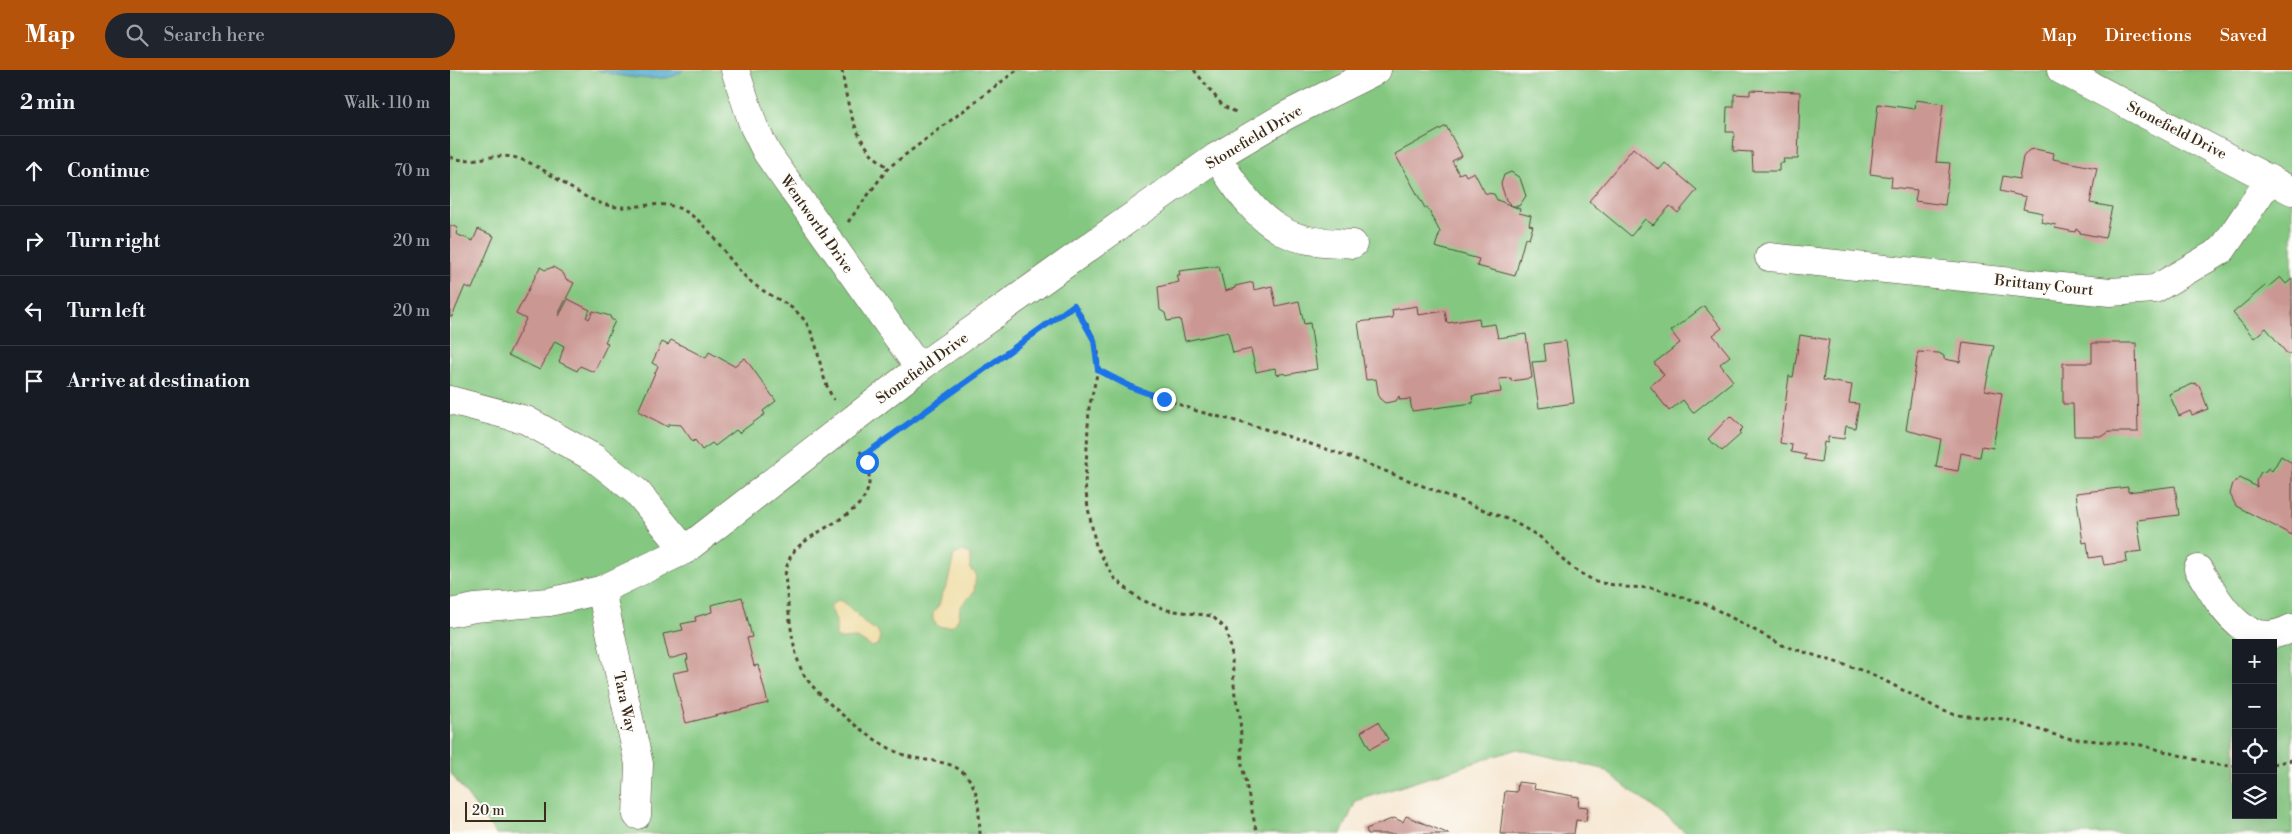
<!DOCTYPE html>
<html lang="en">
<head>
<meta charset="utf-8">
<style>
	:root { --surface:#171b24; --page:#20242c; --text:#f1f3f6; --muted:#9ea1a6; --line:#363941; --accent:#b45309 }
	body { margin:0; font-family:"Libre Bodoni",serif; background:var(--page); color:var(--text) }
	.controls { position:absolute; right:15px; bottom:15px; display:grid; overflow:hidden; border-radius:0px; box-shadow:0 5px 20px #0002 }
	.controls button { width:45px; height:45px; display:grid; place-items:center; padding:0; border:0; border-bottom:1px solid var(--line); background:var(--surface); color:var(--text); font:25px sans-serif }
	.scale { position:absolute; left:15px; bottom:12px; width:81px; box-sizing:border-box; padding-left:5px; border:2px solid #3b2a1e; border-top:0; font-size:14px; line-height:18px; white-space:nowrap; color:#3b2a1e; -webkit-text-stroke:4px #fdfcf7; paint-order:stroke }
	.stop { position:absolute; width:15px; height:15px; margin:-11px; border:4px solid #1a73e8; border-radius:50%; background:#fff }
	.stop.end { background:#1a73e8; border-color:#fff; box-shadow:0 1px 5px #0008 }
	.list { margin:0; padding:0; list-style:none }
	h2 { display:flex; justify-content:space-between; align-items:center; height:65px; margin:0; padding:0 20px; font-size:21px }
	h2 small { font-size:16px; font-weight:400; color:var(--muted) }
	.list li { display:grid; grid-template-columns:32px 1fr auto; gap:15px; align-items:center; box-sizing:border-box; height:70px; padding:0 20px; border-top:1px solid var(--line) }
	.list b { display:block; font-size:19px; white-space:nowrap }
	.list em { font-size:16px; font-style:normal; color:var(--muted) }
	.icon { flex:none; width:28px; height:28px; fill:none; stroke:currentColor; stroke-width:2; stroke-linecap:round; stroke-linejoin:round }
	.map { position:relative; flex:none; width:1842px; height:764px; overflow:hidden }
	header { display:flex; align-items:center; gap:30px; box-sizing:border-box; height:70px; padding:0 25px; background:var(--accent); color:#fff }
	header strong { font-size:24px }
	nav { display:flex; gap:28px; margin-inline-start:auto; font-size:18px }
	.search { width:350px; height:45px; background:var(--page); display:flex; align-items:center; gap:12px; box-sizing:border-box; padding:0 18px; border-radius:28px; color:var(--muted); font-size:19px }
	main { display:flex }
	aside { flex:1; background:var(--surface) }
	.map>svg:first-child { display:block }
</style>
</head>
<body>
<header>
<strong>Map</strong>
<div class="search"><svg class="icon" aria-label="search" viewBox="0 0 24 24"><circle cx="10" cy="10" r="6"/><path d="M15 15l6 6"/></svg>Search here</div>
<nav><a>Map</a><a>Directions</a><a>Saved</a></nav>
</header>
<main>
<aside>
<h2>2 min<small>Walk · 110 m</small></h2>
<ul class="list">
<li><svg class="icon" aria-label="ahead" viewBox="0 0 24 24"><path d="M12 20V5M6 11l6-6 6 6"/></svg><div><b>Continue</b></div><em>70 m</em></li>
<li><svg class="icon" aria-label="right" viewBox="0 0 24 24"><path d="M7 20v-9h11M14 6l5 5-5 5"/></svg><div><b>Turn right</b></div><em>20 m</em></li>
<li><svg class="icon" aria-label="left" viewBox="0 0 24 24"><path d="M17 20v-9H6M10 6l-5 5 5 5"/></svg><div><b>Turn left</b></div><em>20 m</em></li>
<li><svg class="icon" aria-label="arrive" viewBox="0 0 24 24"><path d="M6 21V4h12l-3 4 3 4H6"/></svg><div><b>Arrive at destination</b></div></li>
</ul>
</aside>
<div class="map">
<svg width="1842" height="764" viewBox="0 0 1842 764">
	<rect width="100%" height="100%" fill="#fdfcf7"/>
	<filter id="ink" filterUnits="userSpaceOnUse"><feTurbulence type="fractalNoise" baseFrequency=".02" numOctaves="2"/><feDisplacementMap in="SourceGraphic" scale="10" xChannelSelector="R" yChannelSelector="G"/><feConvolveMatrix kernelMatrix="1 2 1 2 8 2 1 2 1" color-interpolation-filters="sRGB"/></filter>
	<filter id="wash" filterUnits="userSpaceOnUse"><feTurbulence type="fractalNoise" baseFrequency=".0096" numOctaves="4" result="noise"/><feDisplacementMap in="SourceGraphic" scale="20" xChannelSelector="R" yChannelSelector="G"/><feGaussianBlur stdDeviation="1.12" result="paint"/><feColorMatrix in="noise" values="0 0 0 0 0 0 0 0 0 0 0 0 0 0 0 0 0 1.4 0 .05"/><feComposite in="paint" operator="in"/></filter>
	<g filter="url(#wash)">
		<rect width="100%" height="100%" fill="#f6e7d1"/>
		<path fill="#83c780" stroke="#5f784f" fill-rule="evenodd" d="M0,0H1842V764H1238L1153,699L1067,679L906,731L891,764H46L0,702ZM1786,573H1823V745H1786Z"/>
		<g fill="#eeda9e" stroke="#94825e">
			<path d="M513,481L520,484V499L526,504L524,522L510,537C509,551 506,560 488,556L483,550V543L489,535L492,524L497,516L504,485Z"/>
			<polygon points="388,530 395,533 416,554 427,561 430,566 429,574 422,577 407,568 391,569 386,567 386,551 380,536"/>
		</g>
		<path fill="#53acd0" stroke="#476b77" d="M147,0H233C221,16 164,6 147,0Z"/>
		<g id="blocks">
			<g fill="#ca9793">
				<polygon points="1300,20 1350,22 1348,89 1333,89 1334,93 1329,93 1329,101 1303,101 1302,82 1283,81 1284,62 1276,62 1277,37 1284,37 1284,24 1300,25"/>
				<polygon points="1466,30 1493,34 1486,92 1500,93 1495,135 1465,131 1467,120 1441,117 1442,107 1420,104 1428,34 1465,39"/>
				<polygon points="996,56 1012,86 1002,91 1009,104 1014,102 1016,106 1024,102 1035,123 1044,124 1047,130 1070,139 1069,143 1081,146 1079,155 1083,156 1079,169 1075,168 1065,206 1027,196 1029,189 985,177 990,162 977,137 975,138 945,84"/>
				<polygon points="1183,78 1209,100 1215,93 1247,120 1228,143 1220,136 1203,155 1195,149 1181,166 1139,131"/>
				<polygon points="1585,79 1604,83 1603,89 1647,98 1640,133 1662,137 1655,168 1630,163 1630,161 1626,159 1625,162 1605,158 1606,155 1591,152 1593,143 1573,139 1576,127 1550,121 1553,106 1569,109 1573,87 1579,80"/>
				<polygon points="1061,102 1070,108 1076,126 1069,136 1062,136 1056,130 1051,114 1054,105"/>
				<polygon points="0,155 8,158 6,164 23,171 28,159 44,166 22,219 15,216 2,247 0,246"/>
				<polygon points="769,196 775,221 785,218 785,216 803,212 804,220 822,216 826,236 849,231 854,254 860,253 867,299 835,305 835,303 826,305 825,298 806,302 801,279 783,283 778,262 735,271 730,249 717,251 715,243 710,240 708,217 729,212 727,205 730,205 729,201"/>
				<polygon points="90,197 95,200 103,197 113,203 116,209 124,213 108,245 109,246 118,229 140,240 136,247 139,249 143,241 160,246 161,249 165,251 155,272 158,273 144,302 130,296 127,301 109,292 114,276 105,271 90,300 58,285 76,249 66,244"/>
				<polygon points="1830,207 1836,214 1842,209 1842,281 1838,285 1816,258 1804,268 1783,243 1816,215 1818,217"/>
				<polygon points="967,236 968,245 995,241 997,253 1029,248 1030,256 1045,254 1048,268 1076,264 1082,308 1061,311 1061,308 1049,309 1051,322 1022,326 1023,333 962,341 960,329 950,330 949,326 946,331 935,333 929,328 926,309 916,310 908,252 943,248 942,240"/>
				<polygon points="1254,236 1272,258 1263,265 1280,286 1270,294 1283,311 1243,343 1233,330 1219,341 1200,316 1214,305 1204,293 1230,273 1221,261"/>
				<polygon points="1350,265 1379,270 1373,310 1402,315 1399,333 1409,334 1405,358 1396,356 1394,369 1378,367 1378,373 1374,372 1371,392 1354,389 1356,385 1341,382 1342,375 1330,373 1339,306 1343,307"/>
				<polygon points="221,270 256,288 259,282 284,296 295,288 326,331 313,341 315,344 289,363 286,360 265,376 262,373 252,380 245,370 243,372 231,355 219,354 218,357 188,341 208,296 202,293 212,272 218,275"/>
				<polygon points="1116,271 1124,333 1089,338 1082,292 1096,291 1094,274"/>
				<polygon points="1513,272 1544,276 1535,320 1552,323 1543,378 1532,376 1530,387 1511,383 1508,401 1486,397 1491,369 1456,360 1468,282 1489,283 1494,286 1494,289 1510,292"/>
				<polygon points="1642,273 1686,273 1688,362 1659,362 1653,366 1624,366 1623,334 1613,334 1613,293 1642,293"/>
				<polygon points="1745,313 1747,316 1749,315 1758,339 1742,345 1740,341 1729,346 1719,324"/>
				<polygon points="1280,346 1293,358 1289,362 1291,364 1272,381 1258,369"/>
				<polygon points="1831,386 1842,393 1842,465 1786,436 1780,424 1783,413 1790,408 1807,417 1806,411 1811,402 1816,401 1818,398 1822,401"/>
				<polygon points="1725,416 1729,445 1687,450 1692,481 1676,483 1677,492 1654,495 1652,486 1639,488 1637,472 1633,473 1626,423 1678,417 1678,422"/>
				<polygon points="292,527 302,567 297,568 304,596 308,595 318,633 236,653 223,603 239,600 236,590 238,589 237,584 219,589 213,564 233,560 231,554 246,551 245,547 262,542 261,535"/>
				<polygon points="928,652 938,669 920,679 911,662"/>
				<polygon points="1068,712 1085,714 1084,719 1129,727 1128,736 1138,737 1136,751 1126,750 1124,764 1050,764 1055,721 1067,722"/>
				<polygon points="956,746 999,764 918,764 916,759 944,748 953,752"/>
			</g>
		</g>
	</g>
	<g filter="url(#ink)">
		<use href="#blocks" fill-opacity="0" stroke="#574639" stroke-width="1"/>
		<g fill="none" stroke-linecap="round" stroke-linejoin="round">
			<g stroke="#574639" stroke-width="29">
				<g id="minor">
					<polyline points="285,0 304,57 317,83 469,298"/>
					<polyline points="1611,0 1842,121"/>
					<path d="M766,87C784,113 801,143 829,159C850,173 880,172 903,174"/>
					<polyline points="1319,187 1660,222 1705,219 1772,180 1820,109"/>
					<polyline points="0,330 76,350 144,388 187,422 235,480"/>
					<path d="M1748,499C1770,533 1793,583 1842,558"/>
					<polyline points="151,520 189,694 187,745"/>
					<polyline points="0,543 25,538 99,532 151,520 235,480 469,298 766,87 837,45 927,0"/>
				</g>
			</g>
			<g stroke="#574639" stroke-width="3" stroke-dasharray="4 4" stroke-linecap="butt">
				<path d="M392,0C396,27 401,57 418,79C423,87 432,92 438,98"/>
				<polyline points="744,0 773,36 788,43"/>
				<path d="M0,87C23,96 45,80 70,89C102,100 127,129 161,136C186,141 210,127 235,141C266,159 277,194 305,215C323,229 346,234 358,256C371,279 368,304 384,330"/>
				<polyline points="398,152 438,98 567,0"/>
				<polyline points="648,300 683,317 747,341 809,357 897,386 1062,451 1090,467 1122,498 1146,512 1176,517 1204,518 1258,535 1332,575 1420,603 1491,640 1506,645 1555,649 1615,668 1691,675 1766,695 1786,696"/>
				<path d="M410,381C444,440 375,449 345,480C339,487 337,495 335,505C338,532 341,582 354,605C370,630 429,678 457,686C479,693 504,688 519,709C530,723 529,747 530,764"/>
				<polyline points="413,386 624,235 638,256 648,282 648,300 639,338 635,415 638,438 646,476 664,508 689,529 717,540 762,546 776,559 781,578 785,626 790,644 792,695 807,764"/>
				<polyline points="1823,694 1842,690"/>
			</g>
			<use href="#minor" stroke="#fff" stroke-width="28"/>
		</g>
	</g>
	<g fill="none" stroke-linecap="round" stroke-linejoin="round" filter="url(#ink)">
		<polyline stroke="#1a73e8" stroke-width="6" points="417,392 413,386 624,235 644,270 648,300 683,318 714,329"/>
	</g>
	<g text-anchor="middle" stroke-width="4" stroke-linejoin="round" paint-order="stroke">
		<g font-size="15" fill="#3b2a1e" stroke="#fdfcf7">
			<text transform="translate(1727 60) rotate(27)" y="5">Stonefield Drive</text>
			<text transform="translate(804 67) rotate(-31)" y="5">Stonefield Drive</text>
			<text transform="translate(367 154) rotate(55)" y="5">Wentworth Drive</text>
			<text transform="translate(1594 215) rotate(6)" y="5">Brittany Court</text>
			<text transform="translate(472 298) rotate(-36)" y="5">Stonefield Drive</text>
			<text transform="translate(175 632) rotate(78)" y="5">Tara Way</text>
		</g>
	</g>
</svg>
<div class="controls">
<button>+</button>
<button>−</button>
<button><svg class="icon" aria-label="locate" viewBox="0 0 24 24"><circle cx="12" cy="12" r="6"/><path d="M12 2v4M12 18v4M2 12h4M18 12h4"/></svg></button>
<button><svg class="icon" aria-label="layers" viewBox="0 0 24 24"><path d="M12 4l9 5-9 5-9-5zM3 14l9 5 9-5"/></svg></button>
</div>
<div class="scale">20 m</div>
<div class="stop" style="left:417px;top:392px"></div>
<div class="stop end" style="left:714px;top:329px"></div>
</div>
</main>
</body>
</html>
